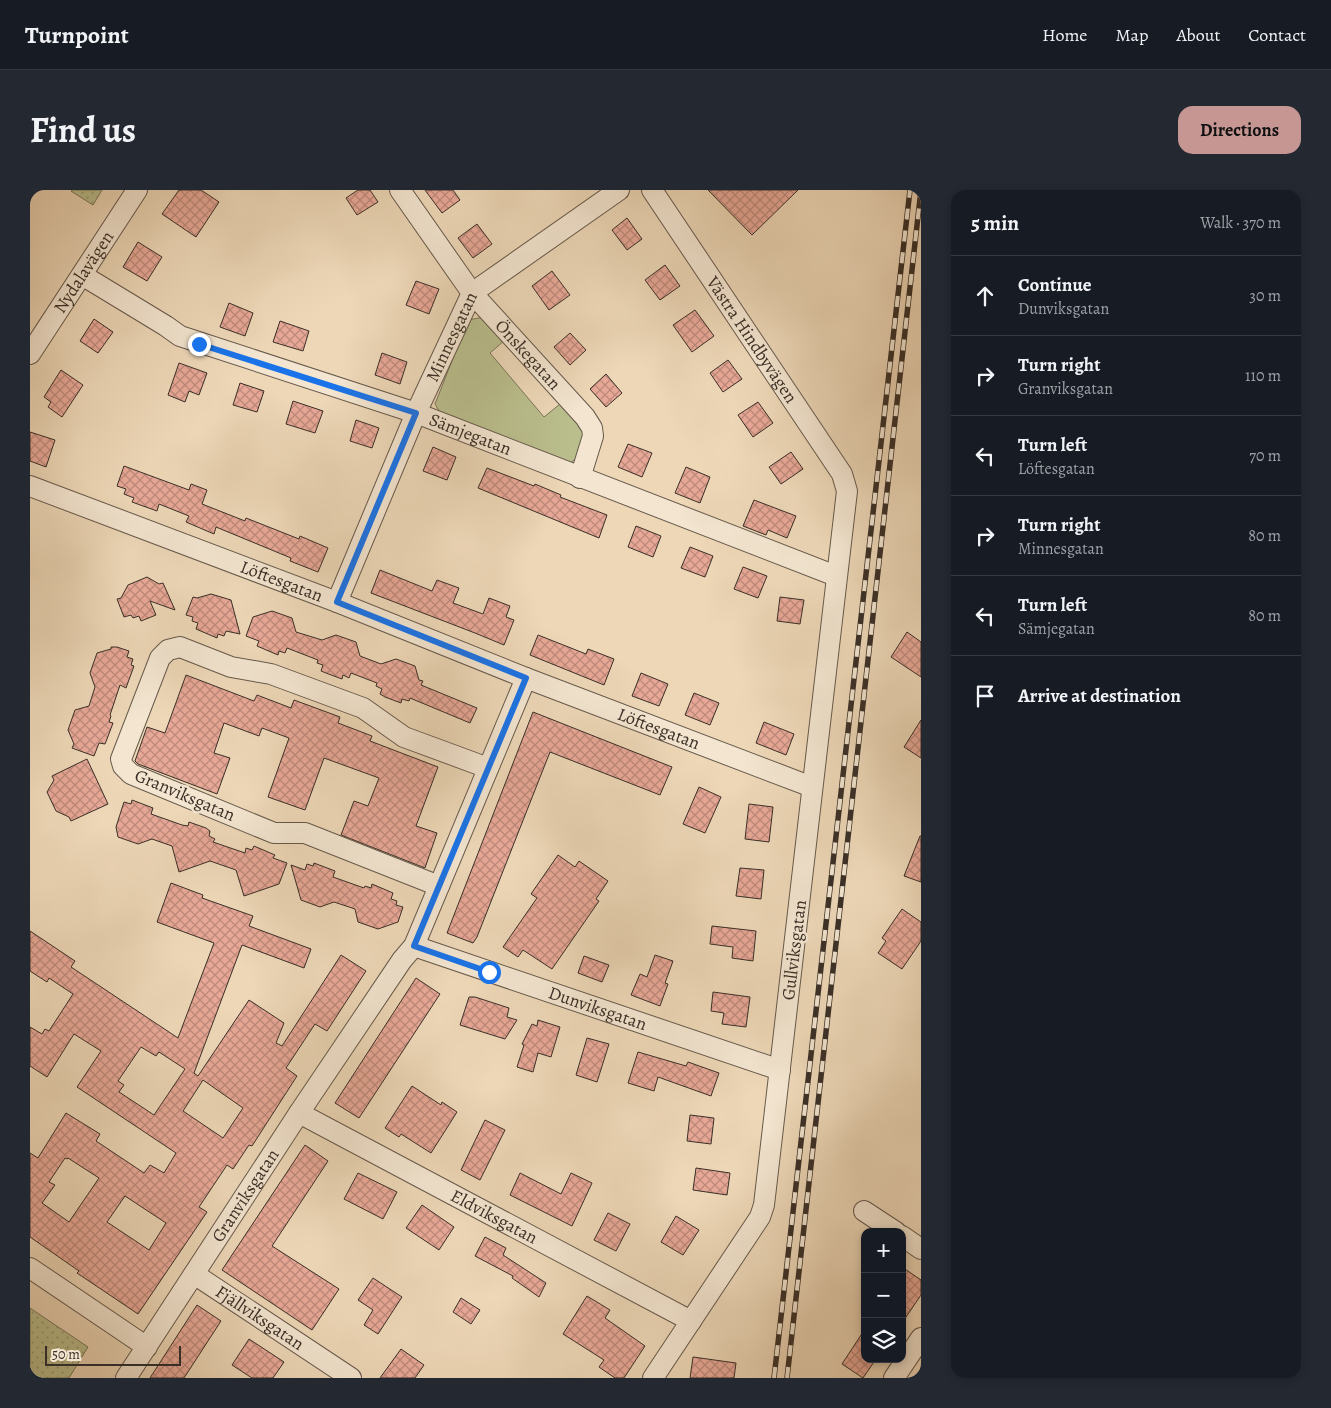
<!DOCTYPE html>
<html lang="en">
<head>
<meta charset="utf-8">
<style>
	:root { --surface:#171b24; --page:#242831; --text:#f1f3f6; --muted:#9ea1a6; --line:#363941; --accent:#c59692 }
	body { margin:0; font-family:Alegreya,serif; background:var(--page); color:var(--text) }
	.controls { position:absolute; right:15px; bottom:15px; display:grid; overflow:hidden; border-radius:10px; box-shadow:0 2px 8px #0003 }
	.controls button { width:45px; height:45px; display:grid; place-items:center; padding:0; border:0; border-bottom:1px solid var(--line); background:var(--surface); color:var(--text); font:25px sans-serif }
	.scale { position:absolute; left:15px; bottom:12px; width:136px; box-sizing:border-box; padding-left:5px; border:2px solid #392f27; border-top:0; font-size:14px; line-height:18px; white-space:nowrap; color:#392f27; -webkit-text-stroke:4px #f3e5d0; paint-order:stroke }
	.stop { position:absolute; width:15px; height:15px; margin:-11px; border:4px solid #1a73e8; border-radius:50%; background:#fff }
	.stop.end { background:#1a73e8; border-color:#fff; box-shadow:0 1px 5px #0008 }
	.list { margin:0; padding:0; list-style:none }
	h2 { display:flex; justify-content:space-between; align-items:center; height:65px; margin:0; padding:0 20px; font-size:21px }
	h2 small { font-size:16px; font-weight:400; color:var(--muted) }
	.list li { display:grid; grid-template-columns:32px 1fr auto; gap:15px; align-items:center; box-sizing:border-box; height:80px; padding:0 20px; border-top:1px solid var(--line) }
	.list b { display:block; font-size:19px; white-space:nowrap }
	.list p { margin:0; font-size:16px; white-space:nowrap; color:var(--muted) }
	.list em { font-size:16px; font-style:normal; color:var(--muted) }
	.icon { flex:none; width:28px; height:28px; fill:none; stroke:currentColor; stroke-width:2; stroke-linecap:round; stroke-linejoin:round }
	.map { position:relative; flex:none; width:891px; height:1188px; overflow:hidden; border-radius:15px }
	header { display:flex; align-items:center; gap:30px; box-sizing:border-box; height:70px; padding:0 25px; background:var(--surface); border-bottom:1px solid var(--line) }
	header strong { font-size:24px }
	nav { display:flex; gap:28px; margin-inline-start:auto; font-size:18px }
	.intro { display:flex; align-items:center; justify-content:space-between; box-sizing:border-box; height:120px; padding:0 30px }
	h1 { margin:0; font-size:35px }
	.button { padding:12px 22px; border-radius:15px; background:var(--accent); color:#111; font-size:18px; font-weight:700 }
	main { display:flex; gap:30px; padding:0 30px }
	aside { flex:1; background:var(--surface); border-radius:15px; box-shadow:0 2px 8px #0003 }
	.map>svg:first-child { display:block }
</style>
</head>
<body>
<header>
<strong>Turnpoint</strong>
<nav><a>Home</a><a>Map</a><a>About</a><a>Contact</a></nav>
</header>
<div class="intro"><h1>Find us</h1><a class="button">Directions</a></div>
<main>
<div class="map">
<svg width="891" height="1188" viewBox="0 0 891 1188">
	<defs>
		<pattern id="park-dots" width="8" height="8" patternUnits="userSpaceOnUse" patternTransform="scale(1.25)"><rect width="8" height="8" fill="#babe8d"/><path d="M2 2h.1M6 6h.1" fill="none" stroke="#989b73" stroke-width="1.8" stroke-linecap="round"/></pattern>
		<pattern id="building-cross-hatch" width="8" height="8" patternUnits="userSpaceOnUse" patternTransform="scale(1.25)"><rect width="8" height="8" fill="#e8a897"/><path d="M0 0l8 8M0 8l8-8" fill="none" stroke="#bd897b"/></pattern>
	</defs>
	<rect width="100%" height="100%" fill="#edd7b7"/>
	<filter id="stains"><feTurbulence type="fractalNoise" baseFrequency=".004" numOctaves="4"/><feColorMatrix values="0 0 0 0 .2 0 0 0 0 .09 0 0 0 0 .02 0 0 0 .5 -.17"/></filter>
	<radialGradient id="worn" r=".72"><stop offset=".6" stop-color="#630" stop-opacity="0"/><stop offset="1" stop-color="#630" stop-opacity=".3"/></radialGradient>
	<polygon fill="#babe8d" stroke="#7a765a" points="454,127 475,150 460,163 514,227 530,214 555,243 550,265 537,276 412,226 405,214 438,130"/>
	<g fill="url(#park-dots)" stroke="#7a765a">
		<polygon points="42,0 72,0 63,15 41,1"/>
		<polygon points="0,1118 58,1157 39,1188 0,1188"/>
	</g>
	<g fill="url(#building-cross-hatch)" stroke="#392f27" fill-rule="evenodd">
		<polygon points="149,0 171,0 189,12 166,47 132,24"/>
		<polygon points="328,0 340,0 348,12 327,25 316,8"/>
		<polygon points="395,0 423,0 430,10 412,23"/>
		<polygon points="678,0 768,0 722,45"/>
		<polygon points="597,28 612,49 597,60 582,40"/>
		<polygon points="447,34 462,54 443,68 428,48"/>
		<polygon points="108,52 132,67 117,91 93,77"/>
		<polygon points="635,75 650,96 630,110 615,90"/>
		<polygon points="522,81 540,105 519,120 502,96"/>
		<polygon points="386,91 409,99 399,124 376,115"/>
		<polygon points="199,113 223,123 215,146 190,137"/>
		<polygon points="665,120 684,146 662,162 643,135"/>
		<polygon points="64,129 83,142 68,163 50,151"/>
		<polygon points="250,131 279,141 273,161 243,152"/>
		<polygon points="540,143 556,160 540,175 524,157"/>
		<polygon points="352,163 377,172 370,194 345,185"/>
		<polygon points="698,170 712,189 693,202 680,183"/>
		<polygon points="149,173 177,183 169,205 159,201 155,212 138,205"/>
		<polygon points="31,180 53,195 32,227 18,217 21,212 14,207"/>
		<polygon points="576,184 592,203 576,217 560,199"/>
		<polygon points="210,193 234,201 227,222 203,215"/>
		<polygon points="263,211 293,221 285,243 256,234"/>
		<polygon points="728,212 743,233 723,247 708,225"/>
		<polygon points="326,230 349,238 342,258 320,251"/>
		<polygon points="0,242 25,250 16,277 0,271"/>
		<polygon points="598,254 622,263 612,287 588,277"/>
		<polygon points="403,257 426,267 417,290 393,281"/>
		<polygon points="761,262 773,279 751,294 739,277"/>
		<polygon points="94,276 159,300 161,294 177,300 172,314 215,331 216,328 269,349 270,346 298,358 288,382 260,371 261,368 186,337 184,344 156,332 159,326 129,314 127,321 102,312 104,308 94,304 96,299 87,296"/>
		<polygon points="656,277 680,287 670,313 645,303"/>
		<polygon points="457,278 504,296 505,294 531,305 530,307 577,325 569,348 448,298"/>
		<polygon points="724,310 766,326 757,348 738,340 736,345 713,336"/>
		<polygon points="606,336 631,346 623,367 598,357"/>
		<polygon points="660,357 683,366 675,387 651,378"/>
		<polygon points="713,377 737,386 728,408 704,399"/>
		<polygon points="350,380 402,401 407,390 429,398 423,413 453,424 459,408 480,416 476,427 484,430 474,455 445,443 341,403"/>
		<polygon points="117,387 129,394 133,393 145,420 120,411 126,425 111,431 109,426 103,428 101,425 94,427 87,409 91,408 98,395"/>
		<polygon points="181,404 201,410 210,444 196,441 194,446 188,444 187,448 166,439 168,433 162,431 163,427 156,425 163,407 167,408"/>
		<polygon points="750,407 774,410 770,434 747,431"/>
		<polygon points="242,421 262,428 266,442 292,450 306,445 326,452 330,466 351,474 366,469 385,476 389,490 393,491 391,495 447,518 440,533 380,508 379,511 372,509 371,513 355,507 350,504 352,499 346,496 347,493 321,483 319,488 313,485 312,489 296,483 291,481 293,475 287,473 288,470 257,458 255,463 249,461 248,465 227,456 229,451 216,446 223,427"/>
		<polygon points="877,442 891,452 891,487 861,467"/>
		<polygon points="508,445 556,464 558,459 584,469 574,495 500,465"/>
		<polygon points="81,457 87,457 99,461 97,467 103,469 101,475 104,476 96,498 90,495 80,525 81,526 79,532 83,533 77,549 75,554 69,553 64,566 42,558 44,554 38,540 45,520 59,516 65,497 60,483 67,463 81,459"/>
		<polygon points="611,483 638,494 629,516 602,506"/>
		<polygon points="156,485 224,511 227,505 261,518 264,510 283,517 310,527 308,533 342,546 340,551 408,577 386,636 407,643 395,678 311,645 324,611 338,616 349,588 294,568 275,620 238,607 259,548 232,538 229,546 194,533 184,563 200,568 187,604 108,574 105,571 117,537 135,543"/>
		<polygon points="664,503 689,513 680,535 655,525"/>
		<polygon points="503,522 642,577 630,605 520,562 447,747 443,753 417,743"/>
		<polygon points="891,530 891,568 874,557"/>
		<polygon points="734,532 764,544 756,565 726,553"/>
		<polygon points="57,569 78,614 41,631 39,627 26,621 17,602 24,590 22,586"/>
		<polygon points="669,597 691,607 675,643 653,634"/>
		<polygon points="102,610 123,618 121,624 152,635 158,636 159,632 176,638 180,641 179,646 185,649 183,652 215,663 216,658 222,660 224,656 245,665 243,668 257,673 249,694 214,706 206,680 180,671 149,682 142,656 122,649 108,654 88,647 86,637 94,612 101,614"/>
		<polygon points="719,614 743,617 739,652 715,649"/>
		<polygon points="890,646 891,646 891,692 874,686"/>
		<polygon points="528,665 545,677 549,671 578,691 566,709 569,711 522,779 493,760 488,767 473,757 507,708 501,704"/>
		<polygon points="284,673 305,681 303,687 334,698 335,696 341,698 342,694 363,703 361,709 367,711 366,715 373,717 368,732 348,739 328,732 325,719 304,712 290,717 271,710 261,675 275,680 277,674 283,676"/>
		<polygon points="710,678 734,680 731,709 706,706"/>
		<path d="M141,693L173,705L172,708L223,726L219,736L281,759L274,778L212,755L164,883L168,886L219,810L254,833L246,853L252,856L311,765L336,781L297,841L285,834L256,878L267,886L222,956L219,955L203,979L197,975L169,1017L177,1022L108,1124L47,1083L49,1081L0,1047V963L8,968L36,923L70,944L66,951L114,983L120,975L134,983L146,963L47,897L71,861L44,844L17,887L0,876V837L12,844L15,839L19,841L43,804L19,788L17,792L0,781V741L45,771L41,777L148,848L184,753L127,732ZM111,857L126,866L129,862L155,879L124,925L89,902L94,895L88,891ZM173,890L213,918L193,948L153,921ZM35,968L37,969L38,968L69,988L39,1032L12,1013L25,995L19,992ZM95,1006L136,1033L119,1060L77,1032Z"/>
		<polygon points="872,719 891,732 891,751 872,779 848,763 856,751 852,748"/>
		<polygon points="682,736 726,741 723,771 702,768 703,757 680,754"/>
		<polygon points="625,765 643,771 635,793 638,794 630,816 601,805 610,784 617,787"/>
		<polygon points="554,766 579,775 572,792 548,783"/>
		<polygon points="386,788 410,804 329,928 305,913"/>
		<polygon points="683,802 720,807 716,837 692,834 694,823 681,821"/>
		<polygon points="439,807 445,807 479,818 477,827 487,830 475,849 430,835"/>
		<polygon points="508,830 530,837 521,867 508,863 503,882 487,877 494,855 492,854 502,834 507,836"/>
		<polygon points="557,848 579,854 567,892 546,885"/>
		<polygon points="608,862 656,876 658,872 689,883 681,906 628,887 624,901 598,893"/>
		<polygon points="382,896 411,915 412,912 427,922 401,963 371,944 369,947 355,938"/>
		<polygon points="660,925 684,928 681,954 657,951"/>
		<polygon points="455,930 475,940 450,990 431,980"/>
		<polygon points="275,955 298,971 242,1056 309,1099 282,1140 192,1080"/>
		<polygon points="666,978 700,983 697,1005 663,1000"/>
		<polygon points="328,983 367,1002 353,1029 314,1009"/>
		<polygon points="490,983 531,1004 541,983 562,993 542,1036 480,1005"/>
		<polygon points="392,1015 424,1037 409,1060 376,1038"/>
		<polygon points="578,1023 600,1034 586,1061 564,1050"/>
		<polygon points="646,1026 669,1040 653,1065 631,1052"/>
		<polygon points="455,1047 476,1058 473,1065 516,1093 509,1107 482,1088 483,1086 445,1066"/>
		<polygon points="872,1077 891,1090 891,1105 872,1133"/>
		<polygon points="343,1088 372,1107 348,1144 334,1135 343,1120 328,1110"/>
		<polygon points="557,1106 580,1120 575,1128 615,1156 594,1188 585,1188 569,1177 574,1170 533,1144"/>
		<polygon points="431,1108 450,1120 441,1134 423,1122"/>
		<polygon points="167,1115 191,1131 154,1188 120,1188"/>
		<polygon points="835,1139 835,1169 846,1169 833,1188 812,1174"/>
		<polygon points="219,1149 254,1172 243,1188 222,1188 202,1175"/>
		<polygon points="371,1159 394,1175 385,1188 350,1188"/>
		<polygon points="663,1167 706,1173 704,1188 660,1188"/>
	</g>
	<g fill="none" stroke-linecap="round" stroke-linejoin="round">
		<g stroke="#66594b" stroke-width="22">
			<g id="street">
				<path id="s1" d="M370,0L442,103L555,227L562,238L563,246L550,288"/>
				<path id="s2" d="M622,0L812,284L817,301L734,1015L730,1027L623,1188"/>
				<path id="s3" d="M52,85L136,136L150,146L386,223L806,386"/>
				<path id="s4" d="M0,164L107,0"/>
				<path id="s5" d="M0,296L307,412L496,488L782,597"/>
				<path id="s6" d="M307,412L386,223L442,103L589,0"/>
				<polyline points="409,696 275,643 244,643 101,584 93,576 91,569 130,468 138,460 150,457 201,477 241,484 333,518 374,547 458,578"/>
				<path id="s7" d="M384,756L750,880"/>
				<path id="s8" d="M269,923L661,1131"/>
				<polyline points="834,1021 866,1042"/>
				<polyline points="872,1046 891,1059"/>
				<polyline points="0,1078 117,1157"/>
				<path id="s9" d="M164,1084L321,1188"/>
				<path id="s10" d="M96,1188L269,923L372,770L384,756L496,488"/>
				<polyline points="864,1188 891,1148"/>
			</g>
		</g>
		<use href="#street" stroke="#f3e5d0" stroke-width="20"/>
		<g stroke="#392f27" stroke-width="5.5">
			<g id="rail">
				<polyline points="744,1188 880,0"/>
				<polyline points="757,1188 891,0"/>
			</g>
		</g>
		<use href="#rail" stroke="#f3e5d0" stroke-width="4" stroke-dasharray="11" stroke-linecap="butt"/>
	</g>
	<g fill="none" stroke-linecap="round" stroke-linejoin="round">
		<polyline stroke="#1a73e8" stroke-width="6" points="169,154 386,223 307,412 496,488 384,756 459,782"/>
	</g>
	<g text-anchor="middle" stroke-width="5" stroke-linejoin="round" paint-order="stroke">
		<g font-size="18" fill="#392f27" stroke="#f3e5d0">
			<text dy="6" stroke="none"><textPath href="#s4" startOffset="98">Nydalavägen</textPath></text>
			<text dy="6" stroke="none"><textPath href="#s6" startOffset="289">Minnesgatan</textPath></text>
			<text dy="6" stroke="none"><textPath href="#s2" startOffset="180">Västra Hindbyvägen</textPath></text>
			<text dy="6" stroke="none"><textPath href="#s1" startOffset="209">Önskegatan</textPath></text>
			<text dy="6" stroke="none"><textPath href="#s3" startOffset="422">Sämjegatan</textPath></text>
			<text dy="6" stroke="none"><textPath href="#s5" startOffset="269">Löftesgatan</textPath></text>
			<text dy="6" stroke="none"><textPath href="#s5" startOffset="674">Löftesgatan</textPath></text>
			<text transform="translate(155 605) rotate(23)" y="6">Granviksgatan</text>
			<text transform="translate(764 760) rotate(-83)" y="6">Gullviksgatan</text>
			<text dy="6" stroke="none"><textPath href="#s7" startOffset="194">Dunviksgatan</textPath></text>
			<text dy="6" stroke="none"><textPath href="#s10" startOffset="218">Granviksgatan</textPath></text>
			<text dy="6" stroke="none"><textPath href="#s8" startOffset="221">Eldviksgatan</textPath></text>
			<text dy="6" stroke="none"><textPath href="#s9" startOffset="79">Fjällviksgatan</textPath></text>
		</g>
	</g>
	<rect width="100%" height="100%" filter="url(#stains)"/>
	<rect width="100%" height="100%" fill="url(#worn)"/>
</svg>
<div class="controls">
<button>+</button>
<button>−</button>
<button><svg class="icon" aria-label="layers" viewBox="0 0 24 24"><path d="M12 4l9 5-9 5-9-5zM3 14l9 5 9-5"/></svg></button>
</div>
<div class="scale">50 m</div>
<div class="stop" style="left:459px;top:782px"></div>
<div class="stop end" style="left:169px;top:154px"></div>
</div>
<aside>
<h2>5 min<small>Walk · 370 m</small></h2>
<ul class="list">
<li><svg class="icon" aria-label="ahead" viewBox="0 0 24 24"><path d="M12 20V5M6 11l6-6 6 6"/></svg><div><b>Continue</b><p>Dunviksgatan</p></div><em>30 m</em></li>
<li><svg class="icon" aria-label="right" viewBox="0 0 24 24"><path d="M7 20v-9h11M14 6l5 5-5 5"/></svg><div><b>Turn right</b><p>Granviksgatan</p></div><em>110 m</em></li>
<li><svg class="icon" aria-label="left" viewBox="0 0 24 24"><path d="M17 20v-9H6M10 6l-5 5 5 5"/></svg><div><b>Turn left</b><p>Löftesgatan</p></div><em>70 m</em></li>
<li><svg class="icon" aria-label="right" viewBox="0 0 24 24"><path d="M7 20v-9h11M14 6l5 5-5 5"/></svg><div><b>Turn right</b><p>Minnesgatan</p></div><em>80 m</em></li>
<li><svg class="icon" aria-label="left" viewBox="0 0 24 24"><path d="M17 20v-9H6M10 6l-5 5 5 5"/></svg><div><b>Turn left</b><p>Sämjegatan</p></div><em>80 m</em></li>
<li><svg class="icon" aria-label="arrive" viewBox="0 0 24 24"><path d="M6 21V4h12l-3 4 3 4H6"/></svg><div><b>Arrive at destination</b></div></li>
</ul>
</aside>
</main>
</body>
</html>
